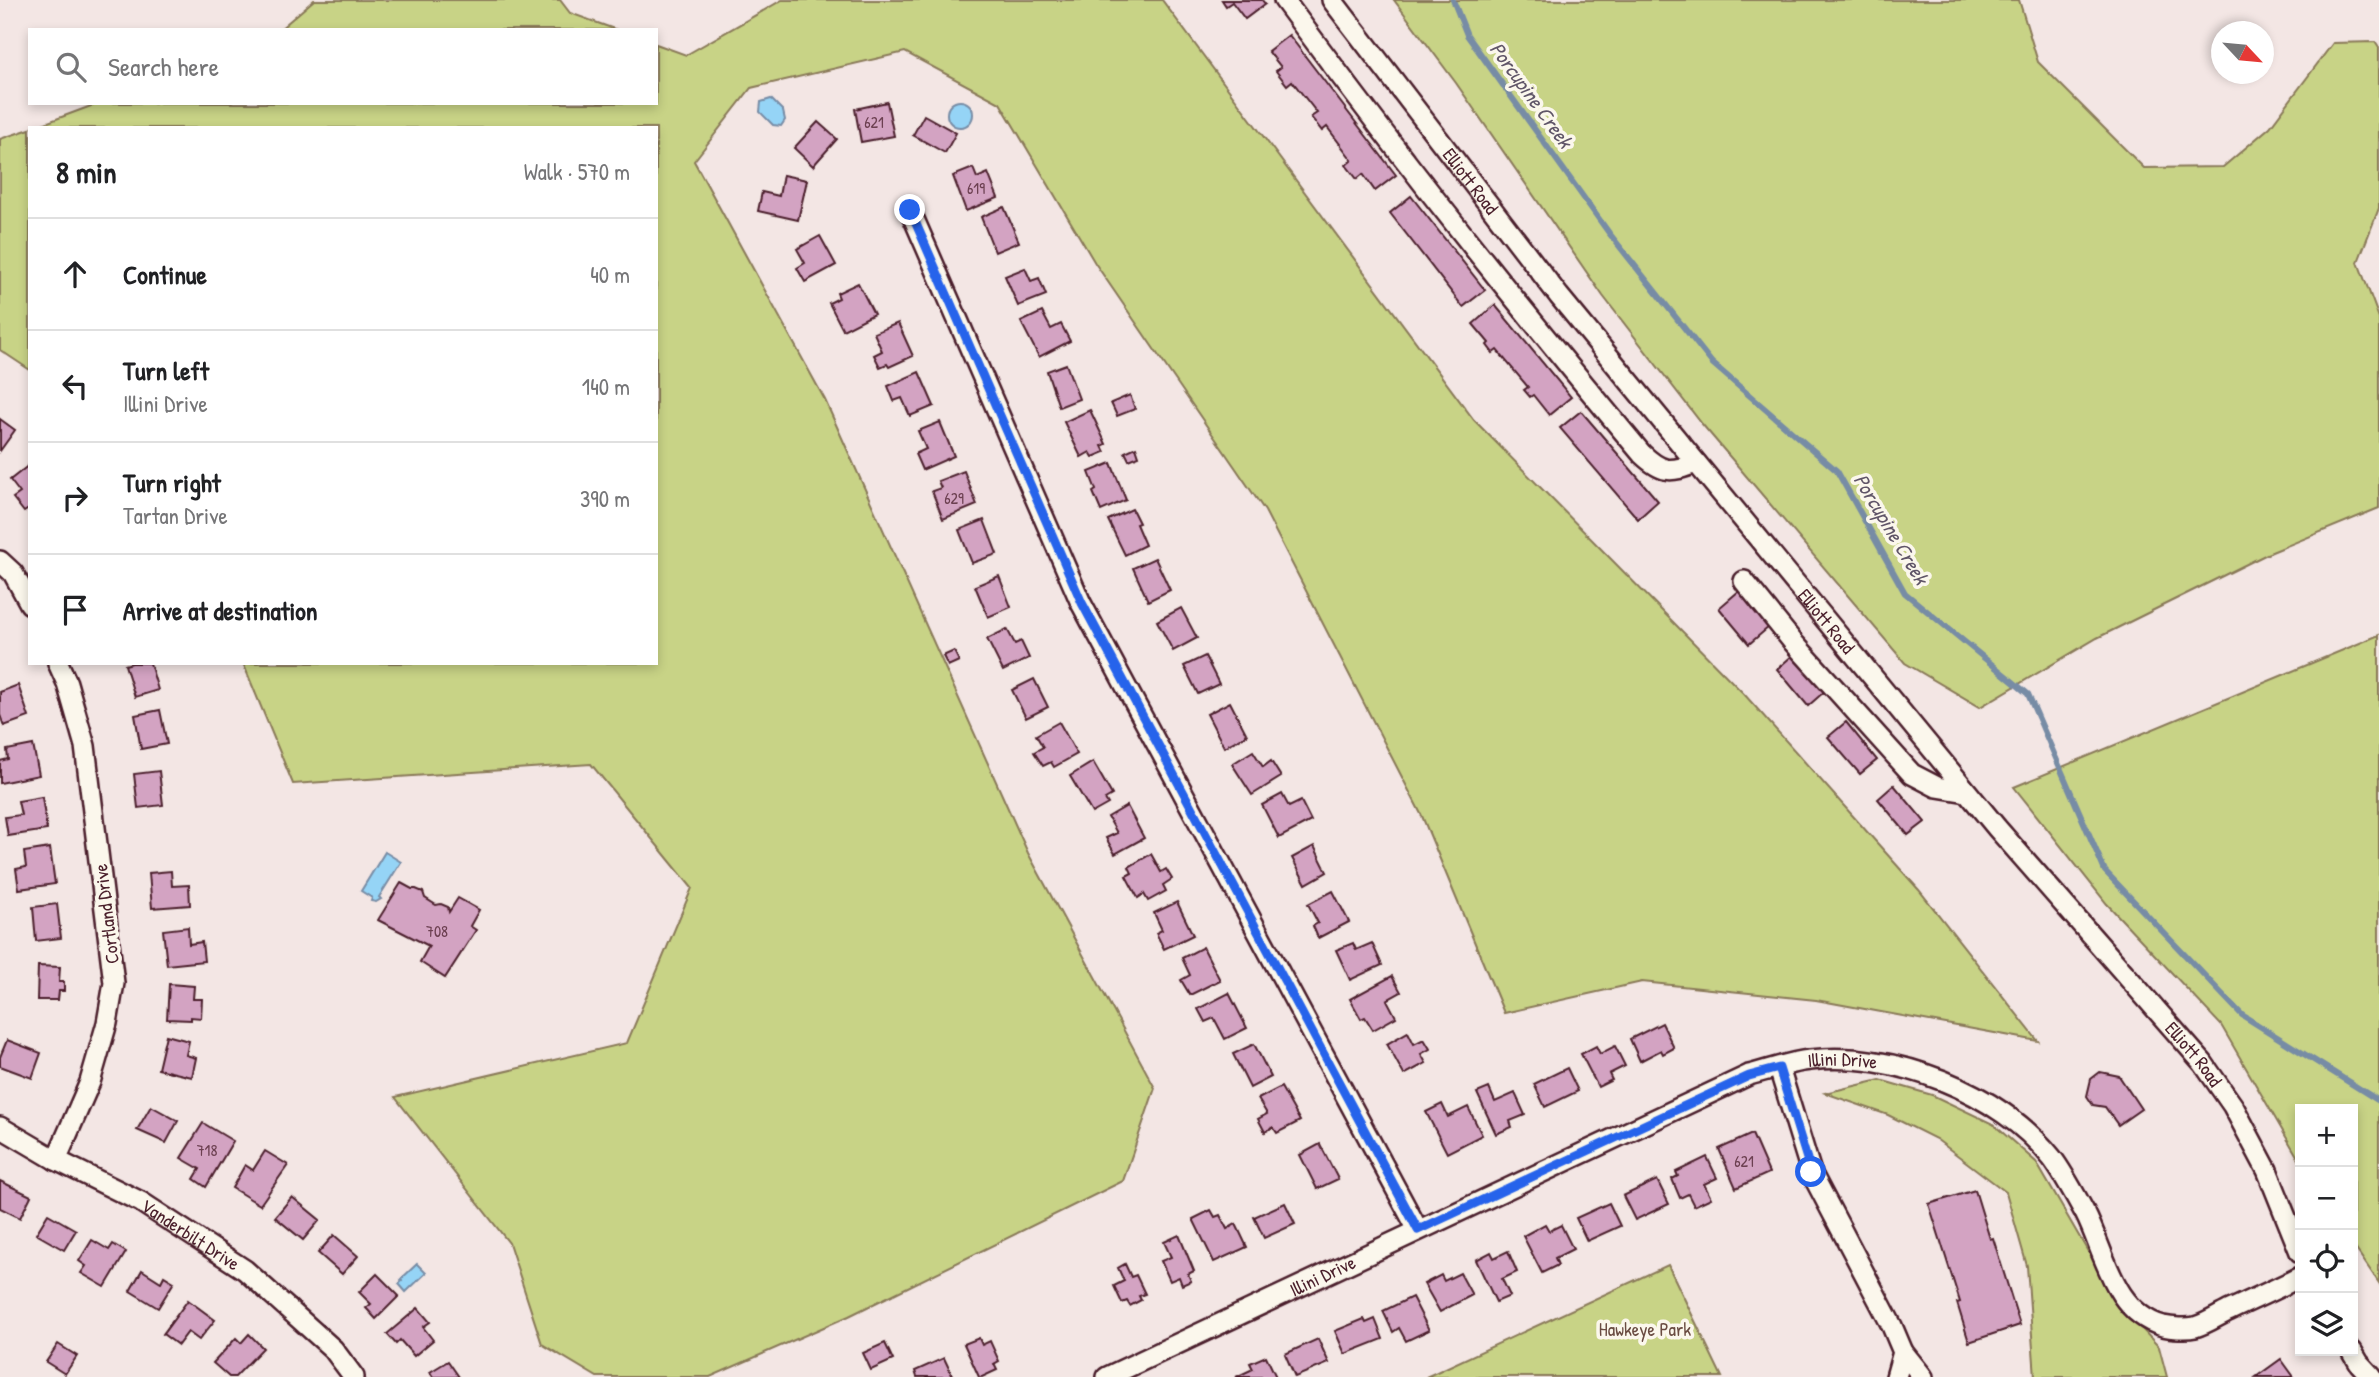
<!DOCTYPE html>
<html lang="en">
<head>
<meta charset="utf-8">
<style>
	:root { --surface:#fff; --page:#f2f2f2; --text:#202124; --muted:#757577; --line:#e0e0e0 }
	body { margin:0; font-family:"Patrick Hand",sans-serif; background:var(--page); color:var(--text) }
	.controls { position:absolute; right:21px; bottom:21px; display:grid; overflow:hidden; border-radius:0px; box-shadow:0 4px 10px #0003 }
	.controls button { width:63px; height:63px; display:grid; place-items:center; padding:0; border:0; border-bottom:2px solid var(--line); background:var(--surface); color:var(--text); font:35px sans-serif }
	.compass { position:absolute; left:2211px; top:21px; width:63px; height:63px; border-radius:50%; background:var(--surface); box-shadow:0 4px 10px #0003; rotate:116deg }
	.stop { position:absolute; width:21px; height:21px; margin:-16px; border:5px solid #2563eb; border-radius:50%; background:#fff }
	.stop.end { background:#2563eb; border-color:#fff; box-shadow:0 2px 7px #0008 }
	.list { margin:0; padding:0; list-style:none }
	h2 { display:flex; justify-content:space-between; align-items:center; height:91px; margin:0; padding:0 28px; font-size:30px }
	h2 small { font-size:23px; font-weight:400; color:var(--muted) }
	.list li { display:grid; grid-template-columns:46px 1fr auto; gap:21px; align-items:center; box-sizing:border-box; height:112px; padding:0 28px; border-top:2px solid var(--line) }
	.list b { display:block; font-size:26px; white-space:nowrap }
	.list p { margin:0; font-size:23px; white-space:nowrap; color:var(--muted) }
	.list em { font-size:23px; font-style:normal; color:var(--muted) }
	.icon { flex:none; width:38px; height:38px; fill:none; stroke:currentColor; stroke-width:2; stroke-linecap:round; stroke-linejoin:round }
	.map { position:relative; flex:none; width:2379px; height:1377px; overflow:hidden }
	.search { position:absolute; background:var(--surface); box-shadow:0 4px 10px #0003; left:28px; top:28px; width:630px; height:77px; display:flex; align-items:center; gap:18px; box-sizing:border-box; padding:0 24px; border-radius:0px; color:var(--muted); font-size:26px }
	.panel { position:absolute; background:var(--surface); box-shadow:0 4px 10px #0003; left:28px; top:126px; width:630px; height:539px; border-radius:0px }
	.map>svg:first-child { display:block }
</style>
</head>
<body>
<div class="map">
<svg width="2379" height="1377" viewBox="0 0 2379 1377">
	<rect width="100%" height="100%" fill="#f3e6e4"/>
	<filter id="ink" filterUnits="userSpaceOnUse"><feTurbulence type="fractalNoise" baseFrequency=".0143" numOctaves="2"/><feDisplacementMap in="SourceGraphic" scale="14" xChannelSelector="R" yChannelSelector="G"/><feConvolveMatrix kernelMatrix="1 2 1 2 8 2 1 2 1" color-interpolation-filters="sRGB"/></filter>
	<g filter="url(#ink)">
		<g fill="#c8d386" stroke="#897958" stroke-width="2">
			<polygon points="314,0 560,0 570,13 617,30 279,30"/>
			<polygon points="782,0 1162,0 1474,420 1744,694 1919,890 2038,1041 1816,1000 1642,982 1504,1013 1422,816 1265,511 1095,263 1000,103 905,52 751,88 694,161 825,400 1028,853 1155,1088 1123,1181 849,1316 710,1377 597,1377 542,1344 509,1243 395,1097 627,1043 692,888 591,764 293,784 243,663 656,663 656,128 32,128 99,103 656,103 656,44 686,55"/>
			<polygon points="1394,0 2019,0 2038,62 2144,168 2223,167 2270,127 2333,43 2375,42 2379,48 2379,208 2358,262 2379,318 2379,508 2267,554 2097,638 1980,707 1905,663 1702,424 1603,296 1456,83"/>
			<polygon points="30,129 30,370 0,350 0,139"/>
			<polygon points="2379,635 2379,1283 2353,1245 2353,1109 2300,1109 2300,1161 2221,1025 2107,904 2014,787"/>
			<polygon points="1880,1080 1932,1095 1993,1124 2036,1162 2119,1305 2159,1347 2167,1377 2035,1377 2027,1266 2006,1192 1936,1139 1888,1115 1825,1093"/>
			<polygon points="1668,1265 1722,1377 1426,1377"/>
		</g>
		<g fill="#95d4f6" stroke="#778ca5" stroke-width="2">
			<polygon points="771,99 783,111 785,120 781,126 773,125 760,112 761,102"/>
			<circle cx="960" cy="114" r="13"/>
			<polygon points="385,852 401,862 379,897 381,899 376,902 371,901 372,898 361,891"/>
			<polygon points="417,1264 426,1273 406,1292 399,1284 402,1281 401,1279"/>
		</g>
		<g fill="none" stroke-linecap="round" stroke-linejoin="round">
			<polyline stroke="#778ca5" stroke-width="6" points="1453,0 1467,35 1609,233 1712,363 1837,471 1905,593 2028,694 2105,871 2242,1015 2379,1101"/>
		</g>
		<g fill="#d3a3c2" stroke="#4a1f2b" stroke-width="2">
			<polygon points="1222,0 1262,0 1265,4 1245,19 1232,2 1226,6"/>
			<polygon points="1289,35 1396,175 1375,191 1363,174 1357,179 1346,165 1352,160 1327,127 1322,131 1311,117 1317,113 1292,81 1287,85 1276,71 1281,67 1268,51"/>
			<polygon points="887,102 894,136 861,142 855,109"/>
			<polygon points="924,115 956,133 945,153 913,135"/>
			<polygon points="818,122 837,139 813,166 794,148"/>
			<polygon points="973,168 977,178 988,173 998,198 966,211 953,176"/>
			<polygon points="783,175 807,180 798,220 758,211 762,192 779,196"/>
			<polygon points="1411,196 1485,290 1463,307 1390,213"/>
			<polygon points="1004,207 1019,242 995,252 981,217"/>
			<polygon points="820,236 836,265 805,282 797,268 805,263 797,249"/>
			<polygon points="1025,268 1031,281 1039,278 1046,295 1018,306 1005,276"/>
			<polygon points="858,283 874,314 843,330 829,303 839,298 837,293"/>
			<polygon points="1495,305 1571,397 1549,415 1533,395 1530,397 1524,390 1528,387 1497,350 1493,353 1487,345 1489,343 1473,324"/>
			<polygon points="1042,312 1051,329 1061,324 1070,341 1039,357 1021,322"/>
			<polygon points="898,323 913,356 889,367 887,364 880,367 874,355 882,351 874,333"/>
			<polygon points="1066,364 1079,399 1059,407 1047,371"/>
			<polygon points="919,372 934,406 910,416 902,398 894,401 888,386"/>
			<polygon points="1130,395 1135,409 1117,416 1111,403"/>
			<polygon points="1090,410 1106,444 1102,446 1105,452 1093,457 1090,452 1081,457 1064,422"/>
			<polygon points="1581,411 1658,501 1638,519 1560,428"/>
			<polygon points="0,419 15,430 0,451"/>
			<polygon points="940,422 954,456 922,470 915,454 926,449 918,431"/>
			<polygon points="1136,447 1139,456 1129,460 1125,452"/>
			<polygon points="1111,463 1126,500 1101,511 1093,492 1096,490 1089,472"/>
			<polygon points="29,465 30,508 24,512 13,498 20,493 10,480"/>
			<polygon points="964,471 977,505 943,519 932,491 941,488 938,481"/>
			<polygon points="1132,509 1139,523 1136,524 1145,545 1125,555 1108,520"/>
			<polygon points="984,520 997,554 972,563 959,530"/>
			<polygon points="1155,558 1170,590 1148,601 1133,568"/>
			<polygon points="999,576 1011,607 988,617 975,586"/>
			<polygon points="1739,591 1769,627 1749,644 1719,608"/>
			<polygon points="1181,608 1197,638 1173,651 1157,621"/>
			<polygon points="1007,629 1015,644 1021,641 1029,658 1003,671 987,639"/>
			<polygon points="954,651 959,661 948,666 943,656"/>
			<polygon points="1793,655 1824,692 1808,706 1777,669"/>
			<polygon points="1205,656 1219,684 1198,694 1184,666"/>
			<polygon points="132,663 150,663 158,690 135,697 125,665"/>
			<polygon points="1034,679 1048,707 1026,718 1012,690"/>
			<polygon points="18,685 29,717 4,726 0,715 0,692"/>
			<polygon points="1230,702 1247,735 1224,747 1207,714"/>
			<polygon points="160,710 167,744 141,749 135,715"/>
			<polygon points="1059,722 1077,754 1054,767 1051,762 1043,766 1034,752 1043,747 1036,735"/>
			<polygon points="1846,722 1877,760 1860,774 1828,737"/>
			<polygon points="33,745 39,775 0,783 0,761 8,759 7,750"/>
			<polygon points="1253,751 1263,767 1271,761 1281,777 1252,795 1232,764"/>
			<polygon points="1093,762 1112,795 1105,799 1108,804 1092,813 1070,776"/>
			<polygon points="159,771 163,805 138,808 134,774"/>
			<polygon points="1894,785 1925,822 1908,835 1878,799"/>
			<polygon points="1282,794 1289,807 1301,801 1311,821 1279,838 1262,805"/>
			<polygon points="42,797 47,830 8,836 5,817 21,815 18,801"/>
			<polygon points="1127,806 1144,838 1115,854 1106,838 1117,833 1108,817"/>
			<polygon points="1314,846 1327,872 1306,884 1292,858"/>
			<polygon points="50,848 55,884 19,889 16,869 26,867 24,852"/>
			<polygon points="1151,854 1161,872 1166,869 1172,879 1163,885 1166,891 1148,901 1144,894 1138,898 1126,876 1132,873 1129,867"/>
			<polygon points="171,871 172,886 189,885 190,905 152,908 149,873"/>
			<polygon points="401,883 412,889 416,889 423,892 425,898 436,905 441,904 448,907 449,912 458,898 479,910 470,926 476,930 445,978 420,962 429,946 378,920"/>
			<polygon points="1333,891 1349,922 1318,938 1313,926 1318,923 1308,904"/>
			<polygon points="1177,902 1193,935 1164,949 1156,933 1162,930 1154,913"/>
			<polygon points="57,904 61,938 36,941 33,907"/>
			<polygon points="188,927 189,944 202,942 204,961 167,965 163,930"/>
			<polygon points="1353,943 1356,950 1372,943 1382,965 1350,980 1336,950"/>
			<polygon points="1203,947 1220,980 1190,995 1181,980 1190,975 1182,958"/>
			<polygon points="38,966 60,967 59,982 64,982 64,991 59,991 58,1000 37,1000"/>
			<polygon points="1392,976 1401,992 1387,1000 1396,1017 1373,1030 1365,1017 1361,1019 1350,999"/>
			<polygon points="169,984 194,986 193,999 202,999 201,1018 191,1017 191,1020 167,1019"/>
			<polygon points="1229,993 1247,1028 1225,1039 1214,1018 1205,1022 1198,1009"/>
			<polygon points="1662,1023 1674,1048 1663,1054 1661,1050 1640,1061 1630,1039"/>
			<polygon points="1408,1032 1414,1044 1424,1039 1430,1049 1421,1054 1426,1063 1404,1075 1387,1044"/>
			<polygon points="166,1035 189,1041 186,1055 196,1058 192,1077 158,1069"/>
			<polygon points="7,1040 41,1053 32,1078 0,1066 0,1057"/>
			<polygon points="1254,1044 1271,1077 1250,1088 1233,1054"/>
			<polygon points="1596,1046 1600,1054 1615,1046 1625,1066 1609,1074 1612,1080 1598,1087 1581,1054"/>
			<polygon points="1567,1068 1578,1091 1545,1107 1534,1084"/>
			<polygon points="2100,1072 2119,1076 2141,1109 2118,1125 2105,1107 2093,1105 2087,1096 2091,1079"/>
			<polygon points="1281,1087 1300,1121 1277,1133 1273,1127 1265,1132 1258,1119 1267,1114 1258,1099"/>
			<polygon points="1489,1088 1495,1102 1515,1093 1525,1115 1510,1121 1512,1127 1496,1134 1477,1093"/>
			<polygon points="1442,1104 1448,1117 1468,1107 1482,1135 1447,1153 1426,1112"/>
			<polygon points="151,1106 178,1121 166,1143 137,1130"/>
			<polygon points="203,1123 233,1141 206,1187 194,1179 200,1169 181,1158"/>
			<polygon points="1752,1134 1769,1173 1736,1188 1719,1149"/>
			<polygon points="1320,1144 1338,1179 1317,1189 1300,1155"/>
			<polygon points="265,1151 288,1165 260,1205 232,1188 245,1165 253,1170"/>
			<polygon points="1707,1157 1717,1178 1704,1184 1711,1198 1694,1206 1688,1194 1680,1198 1672,1179 1678,1176 1676,1172"/>
			<polygon points="1657,1180 1669,1204 1635,1220 1623,1196"/>
			<polygon points="0,1181 31,1196 20,1218 0,1208"/>
			<polygon points="1975,1190 1990,1239 1993,1238 2020,1325 1969,1342 1957,1303 1960,1302 1929,1204"/>
			<polygon points="292,1197 320,1220 303,1240 275,1217"/>
			<polygon points="1285,1203 1295,1224 1264,1238 1254,1217"/>
			<polygon points="1609,1203 1620,1226 1587,1241 1576,1218"/>
			<polygon points="1211,1210 1215,1217 1220,1215 1227,1229 1236,1224 1247,1247 1214,1262 1193,1219"/>
			<polygon points="48,1214 76,1230 64,1250 36,1234"/>
			<polygon points="1545,1224 1549,1231 1561,1225 1573,1249 1555,1258 1558,1265 1542,1273 1523,1236"/>
			<polygon points="334,1235 358,1256 342,1274 318,1253"/>
			<polygon points="1179,1235 1194,1271 1188,1274 1191,1281 1182,1285 1179,1277 1170,1281 1161,1261 1171,1257 1164,1242"/>
			<polygon points="92,1240 109,1250 113,1244 126,1252 105,1287 81,1273 86,1266 79,1261"/>
			<polygon points="1508,1251 1517,1272 1502,1279 1510,1296 1496,1302 1476,1260 1491,1252 1494,1258"/>
			<polygon points="1125,1264 1131,1277 1136,1275 1145,1294 1139,1296 1141,1300 1130,1306 1127,1301 1122,1303 1114,1286 1124,1281 1118,1268"/>
			<polygon points="142,1270 161,1282 164,1276 174,1282 158,1308 130,1291"/>
			<polygon points="1460,1273 1472,1295 1440,1312 1424,1284 1441,1275 1444,1281"/>
			<polygon points="377,1274 399,1296 376,1319 366,1308 371,1304 359,1292"/>
			<polygon points="1412,1297 1429,1330 1406,1341 1399,1328 1393,1332 1383,1311"/>
			<polygon points="188,1300 215,1320 199,1340 188,1332 178,1345 163,1334"/>
			<polygon points="418,1308 430,1322 423,1327 433,1340 414,1356 400,1340 396,1344 387,1334"/>
			<polygon points="1364,1319 1366,1323 1375,1319 1383,1339 1345,1354 1335,1331"/>
			<polygon points="249,1334 263,1348 235,1377 229,1377 213,1363 236,1338 241,1343"/>
			<polygon points="979,1338 982,1345 990,1341 999,1361 994,1364 997,1370 982,1377 979,1377 964,1344"/>
			<polygon points="1318,1339 1329,1363 1295,1377 1285,1354"/>
			<polygon points="885,1343 893,1360 871,1370 863,1353"/>
			<polygon points="58,1344 77,1356 65,1374 46,1362"/>
			<polygon points="1266,1356 1276,1377 1236,1377 1253,1369 1250,1363"/>
			<polygon points="944,1358 953,1377 917,1377 915,1371"/>
			<polygon points="2281,1359 2294,1377 2256,1377"/>
			<polygon points="448,1361 459,1377 433,1377 430,1372"/>
		</g>
		<g fill="none" stroke-linecap="round" stroke-linejoin="round">
			<g stroke="#4a1f2b" stroke-width="24">
				<g id="minor">
					<path d="M1284,0C1398,155 1518,306 1642,454C1662,473 1670,473 1696,463"/>
					<path id="s1" d="M1332,0L1559,296L1997,828L2203,1063L2233,1106L2267,1170L2300,1252"/>
					<polyline points="910,210 1081,603 1418,1230"/>
					<polyline points="0,561 13,573 30,604"/>
					<polyline points="1744,581 1793,642 1912,774 1937,787 1967,792"/>
					<polyline points="1779,1068 1811,1172 1892,1326 1903,1352 1896,1377"/>
					<path id="s2" d="M0,1127L56,1160L141,1202L245,1270L333,1349L354,1377"/>
					<polyline points="56,1160 90,1082 107,1023 114,983 85,746 67,683 58,663"/>
					<polyline points="2352,1351 2359,1363 2372,1377"/>
					<polyline points="1903,1352 1923,1377"/>
					<path id="s3" d="M1107,1377L1749,1075C1769,1070 1790,1062 1810,1060C1893,1050 2000,1092 2052,1158C2064,1174 2075,1195 2085,1213C2105,1252 2113,1312 2163,1326C2171,1328 2187,1329 2195,1327C2206,1324 2218,1316 2228,1311C2252,1300 2276,1289 2300,1277"/>
				</g>
			</g>
			<use href="#minor" stroke="#fbf7ec" stroke-width="19"/>
		</g>
	</g>
	<g fill="none" stroke-linecap="round" stroke-linejoin="round" filter="url(#ink)">
		<polyline stroke="#2563eb" stroke-width="9" points="910,210 1082,603 1418,1230 1749,1076 1779,1068 1811,1172"/>
	</g>
	<g text-anchor="middle" stroke-width="7" stroke-linejoin="round" paint-order="stroke">
		<g font-size="16" fill="#6c4051">
			<text x="874" y="128">621</text>
			<text x="976" y="194">619</text>
			<text x="954" y="504">629</text>
			<text x="437" y="937">708</text>
			<text x="207" y="1156">718</text>
			<text x="1744" y="1167">621</text>
		</g>
		<g font-size="19" fill="#4a1f2b" stroke="#fbf7ec">
			<text dy="7" stroke="none"><textPath href="#s1" startOffset="228">Elliott Road</textPath></text>
			<text dy="7" stroke="none"><textPath href="#s1" startOffset="794">Elliott Road</textPath></text>
			<text transform="translate(106 914) rotate(-97)" y="7">Cortland Drive</text>
			<text dy="7" stroke="none"><textPath href="#s1" startOffset="1362">Elliott Road</textPath></text>
			<text dy="7" stroke="none"><textPath href="#s3" startOffset="805">Illini Drive</textPath></text>
			<text dy="7" stroke="none"><textPath href="#s2" startOffset="219">Vanderbilt Drive</textPath></text>
			<text dy="7" stroke="none"><textPath href="#s3" startOffset="238">Illini Drive</textPath></text>
		</g>
		<g font-size="19" fill="#6a4c42" stroke="#fbf7ec">
			<text x="1645" y="1336">Hawkeye Park</text>
		</g>
		<g font-size="21" font-style="italic" fill="#605568" stroke="#fbf7ec">
			<text transform="translate(1531 95) rotate(54)" y="7">Porcupine Creek</text>
			<text transform="translate(1891 529) rotate(59)" y="7">Porcupine Creek</text>
		</g>
	</g>
</svg>
<div class="controls">
<button>+</button>
<button>−</button>
<button><svg class="icon" aria-label="locate" viewBox="0 0 24 24"><circle cx="12" cy="12" r="6"/><path d="M12 2v4M12 18v4M2 12h4M18 12h4"/></svg></button>
<button><svg class="icon" aria-label="layers" viewBox="0 0 24 24"><path d="M12 4l9 5-9 5-9-5zM3 14l9 5 9-5"/></svg></button>
</div>
<svg class="compass" viewBox="-18 -18 36 36"><path d="M0-13l5 13h-10z" fill="#e53935"/><path d="M0 13l5-13h-10z" fill="#757577"/></svg>
<div class="stop" style="left:1811px;top:1172px"></div>
<div class="stop end" style="left:910px;top:210px"></div>
<div class="search"><svg class="icon" aria-label="search" viewBox="0 0 24 24"><circle cx="10" cy="10" r="6"/><path d="M15 15l6 6"/></svg>Search here</div>
<section class="panel">
<h2>8 min<small>Walk · 570 m</small></h2>
<ul class="list">
<li><svg class="icon" aria-label="ahead" viewBox="0 0 24 24"><path d="M12 20V5M6 11l6-6 6 6"/></svg><div><b>Continue</b></div><em>40 m</em></li>
<li><svg class="icon" aria-label="left" viewBox="0 0 24 24"><path d="M17 20v-9H6M10 6l-5 5 5 5"/></svg><div><b>Turn left</b><p>Illini Drive</p></div><em>140 m</em></li>
<li><svg class="icon" aria-label="right" viewBox="0 0 24 24"><path d="M7 20v-9h11M14 6l5 5-5 5"/></svg><div><b>Turn right</b><p>Tartan Drive</p></div><em>390 m</em></li>
<li><svg class="icon" aria-label="arrive" viewBox="0 0 24 24"><path d="M6 21V4h12l-3 4 3 4H6"/></svg><div><b>Arrive at destination</b></div></li>
</ul>
</section>
</div>
</body>
</html>
